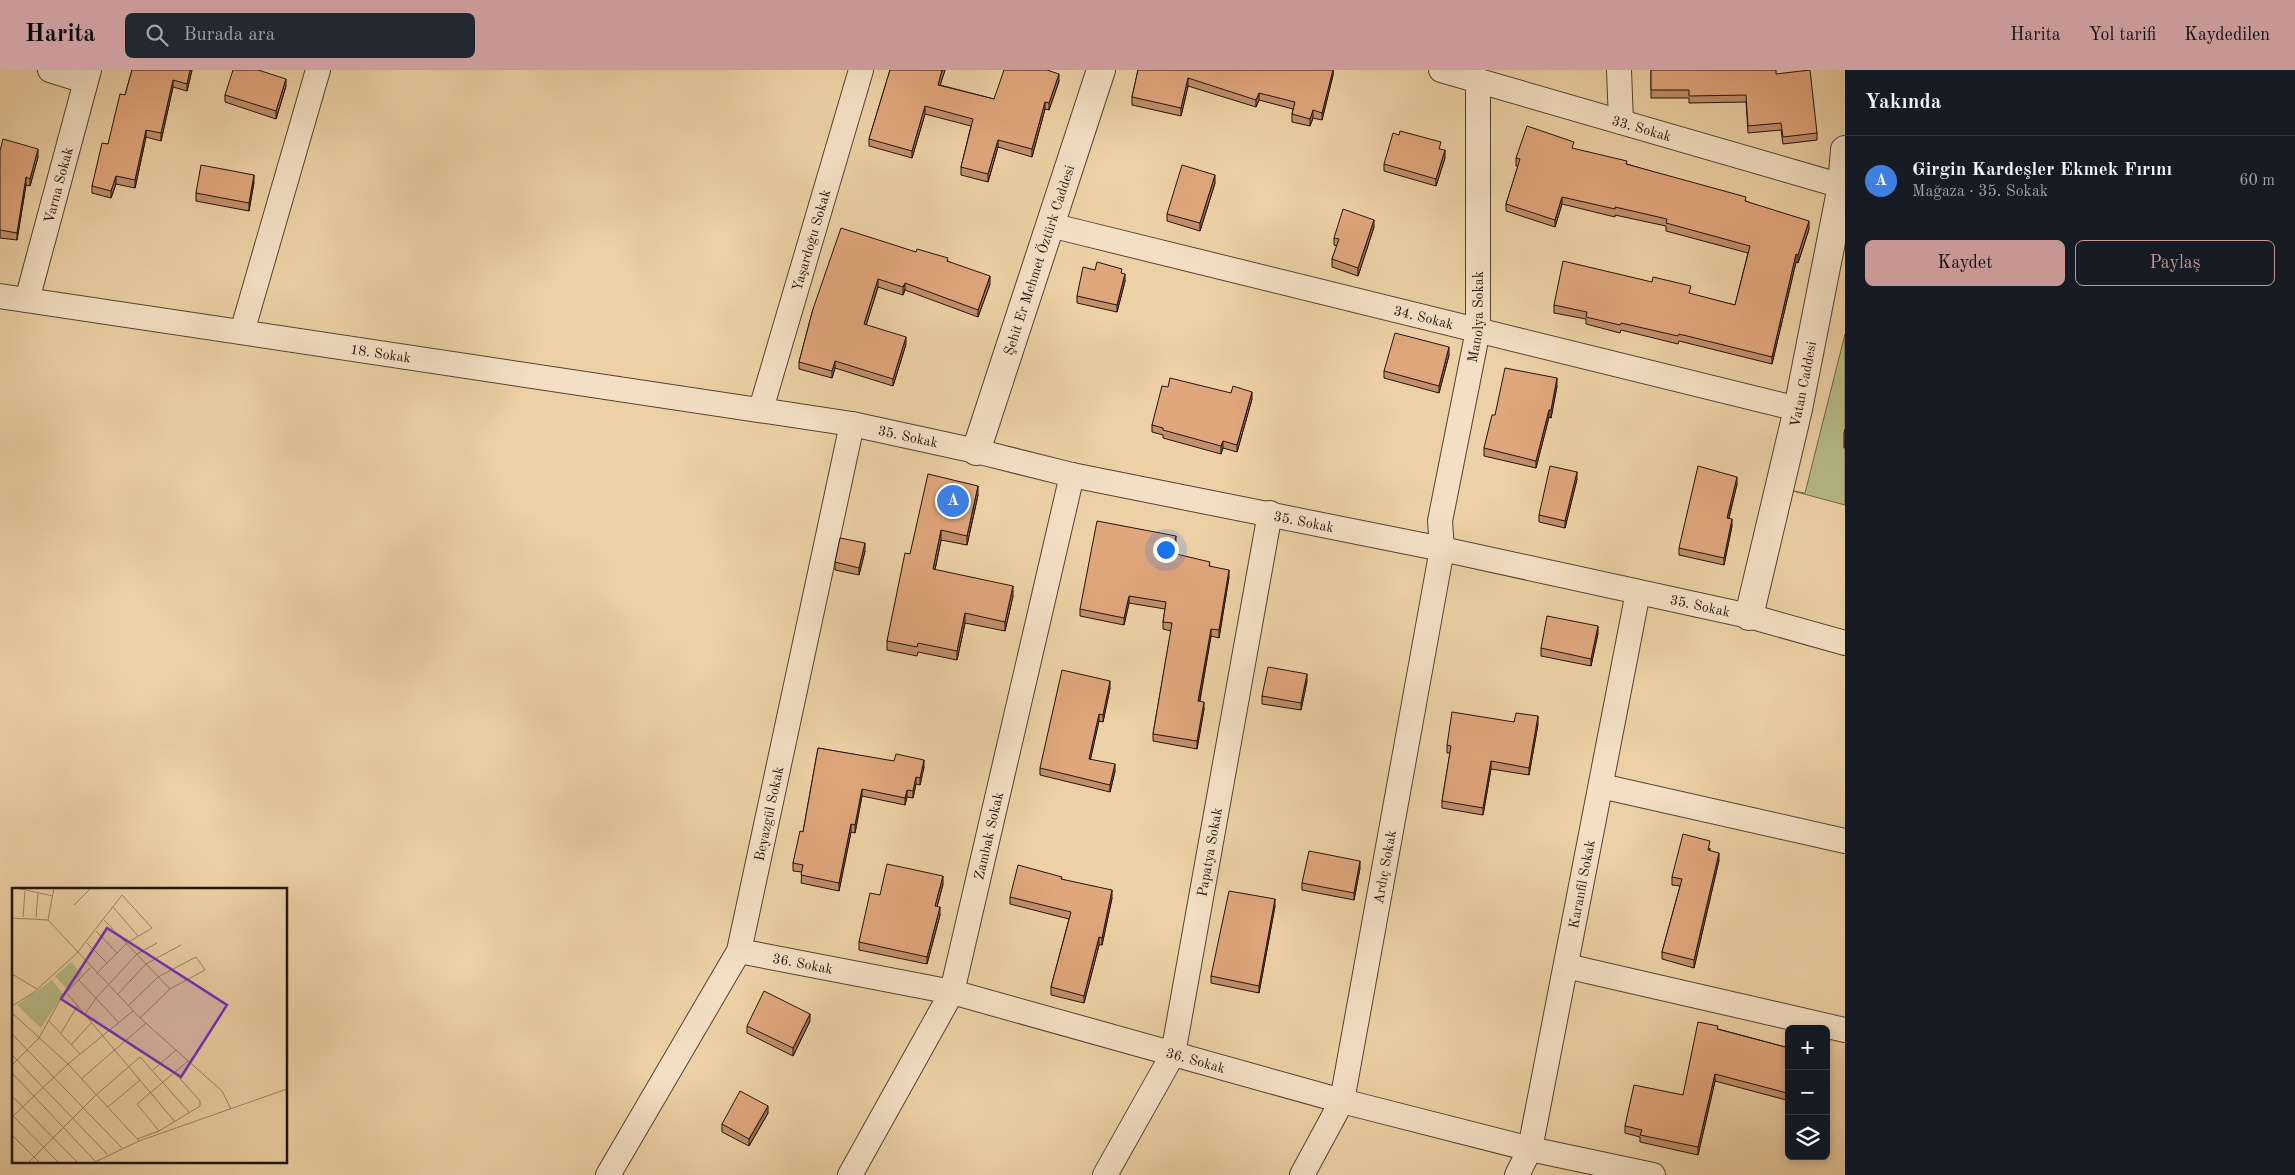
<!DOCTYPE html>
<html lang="tr">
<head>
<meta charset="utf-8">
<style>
	:root { --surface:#171b24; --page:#242831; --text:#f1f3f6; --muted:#9ea1a6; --line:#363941; --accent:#c59692 }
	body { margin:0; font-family:"Old Standard TT",serif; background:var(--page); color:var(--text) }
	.controls { position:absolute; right:15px; bottom:15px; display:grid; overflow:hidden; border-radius:8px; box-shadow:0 2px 8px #0003 }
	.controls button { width:45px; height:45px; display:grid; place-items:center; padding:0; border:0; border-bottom:1px solid var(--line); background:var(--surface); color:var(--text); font:25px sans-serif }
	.you { position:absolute; left:1165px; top:479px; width:18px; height:18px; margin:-12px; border:4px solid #fff; border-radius:50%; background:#1a73e8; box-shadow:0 0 0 8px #1a73e833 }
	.badge { display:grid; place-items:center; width:32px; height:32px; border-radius:50%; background:var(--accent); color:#fff; font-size:16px; font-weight:700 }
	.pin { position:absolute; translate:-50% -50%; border:2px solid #fff; box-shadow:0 1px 5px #0006 }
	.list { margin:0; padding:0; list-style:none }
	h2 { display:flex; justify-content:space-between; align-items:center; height:65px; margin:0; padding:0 20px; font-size:21px }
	h2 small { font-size:16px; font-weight:400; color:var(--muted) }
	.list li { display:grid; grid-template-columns:32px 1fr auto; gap:15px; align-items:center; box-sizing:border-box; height:90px; padding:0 20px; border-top:1px solid var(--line) }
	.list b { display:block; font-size:19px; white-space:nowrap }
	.list p { margin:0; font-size:16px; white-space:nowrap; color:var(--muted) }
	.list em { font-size:16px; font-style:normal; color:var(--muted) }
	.actions { display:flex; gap:10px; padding:15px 20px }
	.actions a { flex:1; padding:11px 0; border:1px solid var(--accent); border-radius:8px; text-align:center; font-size:18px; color:var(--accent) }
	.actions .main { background:var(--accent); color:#111 }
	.icon { flex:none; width:28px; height:28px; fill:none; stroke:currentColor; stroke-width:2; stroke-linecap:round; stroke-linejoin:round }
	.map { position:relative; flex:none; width:1845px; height:1105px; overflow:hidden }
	header { display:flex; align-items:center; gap:30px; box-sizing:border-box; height:70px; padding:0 25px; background:var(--accent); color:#111 }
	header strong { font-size:24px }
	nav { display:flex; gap:28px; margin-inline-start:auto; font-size:18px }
	.search { width:350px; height:45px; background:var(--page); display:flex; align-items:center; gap:12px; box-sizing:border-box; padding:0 18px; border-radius:8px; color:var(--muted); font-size:19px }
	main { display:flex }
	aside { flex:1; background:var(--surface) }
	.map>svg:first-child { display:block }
</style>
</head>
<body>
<header>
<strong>Harita</strong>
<div class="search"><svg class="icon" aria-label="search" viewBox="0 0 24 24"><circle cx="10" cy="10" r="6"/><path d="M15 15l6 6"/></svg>Burada ara</div>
<nav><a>Harita</a><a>Yol tarifi</a><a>Kaydedilen</a></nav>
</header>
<main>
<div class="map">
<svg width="1845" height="1105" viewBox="0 0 1845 1105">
	<rect width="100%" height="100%" fill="#edd0a5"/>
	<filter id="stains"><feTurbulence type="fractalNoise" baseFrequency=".004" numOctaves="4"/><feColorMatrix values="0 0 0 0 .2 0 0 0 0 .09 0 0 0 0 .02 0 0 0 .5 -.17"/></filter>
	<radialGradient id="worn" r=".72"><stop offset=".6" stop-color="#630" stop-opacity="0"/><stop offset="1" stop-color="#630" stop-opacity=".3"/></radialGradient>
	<polygon fill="#b7bb87" stroke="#6d6748" points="1845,264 1845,435 1793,421 1805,423"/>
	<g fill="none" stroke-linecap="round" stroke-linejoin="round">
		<g stroke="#564231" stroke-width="26">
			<g id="minor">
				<polyline points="50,0 85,11"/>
				<path id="s1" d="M1441,0L1842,116"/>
				<polyline points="1619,0 1621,52"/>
				<path id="s2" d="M1050,155L1798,339"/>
				<path id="s3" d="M0,226L852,354L976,381L1072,405L1442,479L1749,546L1845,573"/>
				<path id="s4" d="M27,230L89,0"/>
				<polyline points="242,262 318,0"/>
				<path id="s5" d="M761,339L861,0"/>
				<polyline points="1601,716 1845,771"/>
				<path id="s6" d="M739,881L952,922L1342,1031L1530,1079L1653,1105"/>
				<polyline points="1566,896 1845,960"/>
				<path id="s7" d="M608,1105L739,881L852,354"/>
				<path id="s8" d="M850,1105L952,922L1072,405"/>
				<path id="s9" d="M1105,1105L1173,984L1270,443"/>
				<path id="s10" d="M1302,1105L1342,1031L1442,479L1440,451L1478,260V11"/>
				<path id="s11" d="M1517,1105L1530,1079L1638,522"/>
			</g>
		</g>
		<g stroke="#564231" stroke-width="30">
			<g id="tertiary">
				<path id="s12" d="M976,381L1101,0"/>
				<path id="s13" d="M1749,546L1798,339L1842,116L1845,80"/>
			</g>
		</g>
		<use href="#minor" stroke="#f3e0c4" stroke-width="24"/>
		<use href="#tertiary" stroke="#f3e0c4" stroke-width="28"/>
	</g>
	<g fill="#c18f6b" stroke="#23130a">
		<polygon points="132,0 192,0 187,21 173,17 161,71 146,67 135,118 116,114 111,128 92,123 92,116 108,74 125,25"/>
		<polygon points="890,0 945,0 940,15 994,29 1059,11 1049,40 1045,39 1032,87 998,77 988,112 961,105 961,97 971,56 925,44 912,88 869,76 869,69"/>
		<polygon points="1138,0 1333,0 1333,5 1322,50 1313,48 1310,56 1292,52 1292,44 1293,39 1259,30 1256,37 1188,16 1181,46 1132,35 1132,27"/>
		<polygon points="1651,0 1776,4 1817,63 1817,70 1783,74 1781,60 1748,63 1746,32 1689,33 1689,28 1651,28"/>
		<polygon points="286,16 276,49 225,32 225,25"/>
		<polygon points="1574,79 1627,94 1746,131 1809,159 1798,193 1796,192 1772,294 1679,271 1678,274 1621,260 1620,263 1586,254 1586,249 1554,243 1554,235 1690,224 1735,235 1748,183 1666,161 1666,156 1615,145 1615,147 1562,134 1555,157 1506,141 1506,134 1518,96 1516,96 1516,88"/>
		<polygon points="0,81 38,87 30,116 26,115 17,170 0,168"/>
		<polygon points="1445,88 1436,116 1384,101 1384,94"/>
		<polygon points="254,112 249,141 196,131 196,123"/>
		<polygon points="1215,113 1200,161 1167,151 1167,144"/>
		<polygon points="1374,157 1358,206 1332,197 1332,189 1337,176 1334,175 1334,168"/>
		<polygon points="916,182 948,191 990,214 978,247 905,220 903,225 878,217 866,255 906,274 893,316 835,298 832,308 799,299 799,292 813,239"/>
		<polygon points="1095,200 1122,203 1125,211 1117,242 1077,233 1077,226"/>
		<polygon points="1449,285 1439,323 1384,308 1384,301"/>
		<polygon points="1557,316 1551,348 1549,347 1536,398 1484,386 1484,378 1495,345"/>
		<polygon points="1168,317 1252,329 1237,382 1223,378 1221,384 1163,368 1163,365 1152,362 1152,355"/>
		<polygon points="1845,359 1845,378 1844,378 1844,363"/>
		<polygon points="1577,409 1565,458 1539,452 1539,445"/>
		<polygon points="1737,414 1729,448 1732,456 1724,495 1679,485 1679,478"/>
		<polygon points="978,425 967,475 941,470 935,500 1013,526 1005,561 965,553 957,590 918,582 917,586 887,580 887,571 910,484"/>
		<polygon points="1176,473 1173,484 1210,496 1229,507 1219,568 1211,566 1200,631 1204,639 1197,679 1153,671 1153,664 1171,561 1163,559 1163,552 1165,539 1129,533 1124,555 1080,546 1080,539"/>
		<polygon points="865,481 859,505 835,500 835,492"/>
		<polygon points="1598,563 1591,596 1541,586 1541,578"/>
		<polygon points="1307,611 1301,640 1262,634 1262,626"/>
		<polygon points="1110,618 1103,652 1099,651 1090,690 1115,701 1110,722 1040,705 1040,698"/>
		<polygon points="1514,652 1538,654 1529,705 1491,699 1483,745 1442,738 1442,731 1450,683 1447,683 1447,675"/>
		<polygon points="818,678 924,697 920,715 916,714 913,728 907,727 905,735 862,726 855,763 851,762 839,821 801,813 802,802 793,801 793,793 803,762"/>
		<polygon points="1710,778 1710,781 1719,790 1694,898 1662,889 1662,882 1680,816 1672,815 1672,807"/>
		<polygon points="1360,798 1354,830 1302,820 1302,813"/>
		<polygon points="1062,809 1112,828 1102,875 1099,875 1084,933 1051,925 1051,917 1069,849 1010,834 1010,827"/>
		<polygon points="943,814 937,837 940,845 927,894 859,880 859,872 880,825"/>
		<polygon points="1275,836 1259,923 1211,913 1211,906"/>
		<polygon points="810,951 793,986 747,963 747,956"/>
		<polygon points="1718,959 1789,978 1789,1034 1786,1034 1786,1030 1715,1011 1698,1085 1640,1072 1640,1067 1625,1063 1625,1056 1683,1025"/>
		<polygon points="768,1043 749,1076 722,1062 722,1054"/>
	</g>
	<g fill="#9d7457" stroke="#23130a">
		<polygon points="190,0 192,0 187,21 187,14"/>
		<polygon points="942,0 945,0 938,22 938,15"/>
		<polygon points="1333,0 1333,5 1322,50 1322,43"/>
		<polygon points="1059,4 1059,11 1049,40 1049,33"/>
		<polygon points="1188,8 1188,16 1181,46 1181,38"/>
		<polygon points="286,9 286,16 276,49 276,41"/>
		<polygon points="173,10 173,17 161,71 161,63"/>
		<polygon points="1259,23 1259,30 1256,37 1256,30"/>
		<polygon points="1045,32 1045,39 1032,87 1032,79"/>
		<polygon points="925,36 925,44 912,88 912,81"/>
		<polygon points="1313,40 1313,48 1310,56 1310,49"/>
		<polygon points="146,60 146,67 135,118 135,110"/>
		<polygon points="998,70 998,77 988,112 988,104"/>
		<polygon points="38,79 38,87 30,116 30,109"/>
		<polygon points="1445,80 1445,88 1436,116 1436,109"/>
		<polygon points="254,105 254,112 249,141 249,133"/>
		<polygon points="1215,105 1215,113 1200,161 1200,153"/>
		<polygon points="116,106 116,114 111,128 111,121"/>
		<polygon points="26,107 26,115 17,170 17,163"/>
		<polygon points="1562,127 1562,134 1555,157 1555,150"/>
		<polygon points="1374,150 1374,157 1358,206 1358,198"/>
		<polygon points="1809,151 1809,159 1798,193 1798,185"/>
		<polygon points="1796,184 1796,192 1772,294 1772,287"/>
		<polygon points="1125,204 1125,211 1117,242 1117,235"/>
		<polygon points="990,206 990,214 978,247 978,240"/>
		<polygon points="878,209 878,217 864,262 864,254"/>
		<polygon points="905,213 905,220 903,225 903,217"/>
		<polygon points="906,267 906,274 893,316 893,309"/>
		<polygon points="1449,277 1449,285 1439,323 1439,316"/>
		<polygon points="835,291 835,298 832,308 832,301"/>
		<polygon points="1557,308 1557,316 1551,348 1551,340"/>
		<polygon points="1252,322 1252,329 1237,382 1237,375"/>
		<polygon points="1549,340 1549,347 1536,398 1536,391"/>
		<polygon points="1223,371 1223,378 1221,384 1221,376"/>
		<polygon points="1577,402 1577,409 1565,458 1565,451"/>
		<polygon points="1737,407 1737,414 1727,455 1727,448"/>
		<polygon points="978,416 978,425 967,475 967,466"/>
		<polygon points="1732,449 1732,456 1724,495 1724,488"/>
		<polygon points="941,460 941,470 933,509 933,499"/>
		<polygon points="1176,466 1176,473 1172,491 1172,483"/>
		<polygon points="865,473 865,481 859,505 859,498"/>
		<polygon points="1229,500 1229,507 1219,568 1219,560"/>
		<polygon points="1013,516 1013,526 1005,561 1005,552"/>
		<polygon points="1129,526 1129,533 1124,555 1124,548"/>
		<polygon points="965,543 965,553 957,590 957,581"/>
		<polygon points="1598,556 1598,563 1591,596 1591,589"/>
		<polygon points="1211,559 1211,566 1198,639 1198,631"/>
		<polygon points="1307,604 1307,611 1301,640 1301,633"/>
		<polygon points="1110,611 1110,618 1103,652 1103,645"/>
		<polygon points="1204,632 1204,639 1197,679 1197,671"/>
		<polygon points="1099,644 1099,651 1089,696 1089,689"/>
		<polygon points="1538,646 1538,654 1529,705 1529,698"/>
		<polygon points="924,690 924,697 920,715 920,708"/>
		<polygon points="1491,691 1491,699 1483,745 1483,738"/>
		<polygon points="1115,694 1115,701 1110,722 1110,715"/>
		<polygon points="916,707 916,714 913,728 913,721"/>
		<polygon points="862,719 862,726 855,763 855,755"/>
		<polygon points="907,720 907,727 905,735 905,728"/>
		<polygon points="851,754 851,762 839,821 839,813"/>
		<polygon points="1719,783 1719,790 1694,898 1694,890"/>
		<polygon points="1360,791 1360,798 1354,830 1354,823"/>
		<polygon points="943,806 943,814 935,844 935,836"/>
		<polygon points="1112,820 1112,828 1102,875 1102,868"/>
		<polygon points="1275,829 1275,836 1259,923 1259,916"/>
		<polygon points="940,837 940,845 927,894 927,887"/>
		<polygon points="1099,867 1099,875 1084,933 1084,926"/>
		<polygon points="810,944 810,951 793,986 793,978"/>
		<polygon points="1715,1004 1715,1011 1698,1085 1698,1077"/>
		<polygon points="768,1036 768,1043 749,1076 749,1069"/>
	</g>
	<g fill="#e0a67c" stroke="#23130a">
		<polygon points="132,0 190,0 187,14 173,10 161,63 146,60 135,110 116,106 111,121 92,116 102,73 108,74 120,24 125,25"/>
		<polygon points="233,0 258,0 286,9 276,41 225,25"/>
		<polygon points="890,0 942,0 938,15 994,29 1004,0 1047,0 1059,4 1049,33 1045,32 1032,79 998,70 988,104 961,97 973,49 925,36 912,81 869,69"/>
		<polygon points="1138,0 1333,0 1322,43 1313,40 1310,49 1292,44 1295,32 1259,23 1256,30 1188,8 1181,38 1132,27"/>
		<polygon points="1651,0 1776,0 1776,4 1810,0 1817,63 1783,67 1781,53 1748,56 1746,25 1689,26 1689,20 1651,20"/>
		<polygon points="1527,56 1574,72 1572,78 1627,91 1626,94 1746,127 1745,131 1809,151 1798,185 1796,184 1772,287 1679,264 1678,266 1621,253 1620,255 1586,247 1587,242 1554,235 1563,191 1652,212 1653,207 1691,216 1689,223 1735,235 1750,176 1666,153 1667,149 1615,137 1615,139 1562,127 1555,150 1506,134 1520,89 1516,88"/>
		<polygon points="1400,61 1441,72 1439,79 1445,80 1436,109 1384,94 1393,63 1399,65"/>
		<polygon points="3,69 38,79 30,109 26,107 17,163 0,160 0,81"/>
		<polygon points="201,95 254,105 249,133 196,123"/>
		<polygon points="1182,95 1215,105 1200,153 1167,144"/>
		<polygon points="1343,139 1374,150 1358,198 1332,189 1339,169 1334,168"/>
		<polygon points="841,158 916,182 917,179 948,188 947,191 990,206 978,240 905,213 903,217 878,209 864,254 906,267 893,309 835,291 832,301 799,292 813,239"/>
		<polygon points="1097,192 1122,199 1121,203 1125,204 1117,235 1077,226 1083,197 1095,200"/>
		<polygon points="1395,263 1449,277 1439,316 1384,301"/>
		<polygon points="1505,298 1557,308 1551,340 1549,340 1536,391 1484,378 1492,345 1495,345"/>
		<polygon points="1170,308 1231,323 1233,316 1252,322 1237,375 1223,371 1221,376 1163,360 1163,358 1152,355 1162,316 1168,317"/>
		<polygon points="1550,396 1577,402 1565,451 1539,445"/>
		<polygon points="1698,396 1737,407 1727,448 1732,449 1724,488 1679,478"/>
		<polygon points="928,404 978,416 967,466 941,460 933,499 1013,516 1005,552 965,543 957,581 918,573 917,577 887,571 905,483 910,484"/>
		<polygon points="1097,451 1176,466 1172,483 1210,492 1209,496 1229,500 1219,560 1211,559 1198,631 1204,632 1197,671 1153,664 1172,553 1163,552 1166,532 1129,526 1124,548 1080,539"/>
		<polygon points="840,468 865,473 859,498 835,492"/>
		<polygon points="1547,546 1598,556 1591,589 1541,578"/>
		<polygon points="1268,597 1307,604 1301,633 1262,626"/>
		<polygon points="1062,600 1110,611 1103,645 1099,644 1089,689 1115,694 1110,715 1040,698"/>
		<polygon points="1452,642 1514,652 1516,643 1538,646 1529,698 1491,691 1483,738 1442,731 1451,676 1447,675"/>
		<polygon points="818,678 894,691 896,684 924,690 920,708 916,707 913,721 907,720 905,728 862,719 855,755 851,754 839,813 801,805 803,795 793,793 800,761 803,762"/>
		<polygon points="1683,764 1710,771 1708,780 1719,783 1694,890 1662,882 1682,809 1672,807"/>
		<polygon points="1309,781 1360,791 1354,823 1302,813"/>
		<polygon points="887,794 943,806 935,836 940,837 927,887 859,872 870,823 880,825"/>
		<polygon points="1018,795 1062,807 1061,809 1112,820 1102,868 1099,867 1084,926 1051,917 1071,842 1010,827"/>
		<polygon points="1229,821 1275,829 1259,916 1211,906"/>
		<polygon points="764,921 810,944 793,978 747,956"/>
		<polygon points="1698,952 1718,956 1717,959 1789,978 1789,1027 1786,1026 1787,1023 1715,1004 1698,1077 1640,1065 1642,1060 1625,1056 1634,1015 1683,1025"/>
		<polygon points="740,1021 768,1036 749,1069 722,1054"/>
	</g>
	<g text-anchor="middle" stroke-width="4.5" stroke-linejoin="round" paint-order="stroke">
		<g font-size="14" fill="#23130a" stroke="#f3e0c4">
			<text dy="5" stroke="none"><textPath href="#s1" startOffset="209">33. Sokak</textPath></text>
			<text dy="5" stroke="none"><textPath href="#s4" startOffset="119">Varna Sokak</textPath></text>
			<text dy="5" stroke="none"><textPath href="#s5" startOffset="176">Yaşardoğu Sokak</textPath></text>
			<text dy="5" stroke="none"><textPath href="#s12" startOffset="201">Şehit Er Mehmet Öztürk Caddesi</textPath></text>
			<text dy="5" stroke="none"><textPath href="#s10" startOffset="881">Manolya Sokak</textPath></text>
			<text dy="5" stroke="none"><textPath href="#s2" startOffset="385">34. Sokak</textPath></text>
			<text dy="5" stroke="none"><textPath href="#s3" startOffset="385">18. Sokak</textPath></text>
			<text dy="5" stroke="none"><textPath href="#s13" startOffset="238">Vatan Caddesi</textPath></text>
			<text dy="5" stroke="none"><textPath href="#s3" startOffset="919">35. Sokak</textPath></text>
			<text dy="5" stroke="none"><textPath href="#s3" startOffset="1324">35. Sokak</textPath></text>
			<text dy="5" stroke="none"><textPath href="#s3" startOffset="1729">35. Sokak</textPath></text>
			<text dy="5" stroke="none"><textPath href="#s7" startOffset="400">Beyazgül Sokak</textPath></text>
			<text dy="5" stroke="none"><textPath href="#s8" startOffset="370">Zambak Sokak</textPath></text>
			<text dy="5" stroke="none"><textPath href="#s9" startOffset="344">Papatya Sokak</textPath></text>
			<text dy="5" stroke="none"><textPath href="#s10" startOffset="322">Ardıç Sokak</textPath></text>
			<text dy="5" stroke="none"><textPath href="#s11" startOffset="299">Karanfil Sokak</textPath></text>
			<text dy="5" stroke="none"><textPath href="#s6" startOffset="65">36. Sokak</textPath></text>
			<text dy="5" stroke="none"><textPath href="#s6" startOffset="470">36. Sokak</textPath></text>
		</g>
	</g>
	<g transform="translate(12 818)">
		<rect width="275" height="275" fill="#edd0a5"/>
		<path d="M40,92L51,106L29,140L5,117Z" fill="#b7bb87"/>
		<path d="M59,74L70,86L54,100L43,88Z" fill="#b7bb87"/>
		<path fill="none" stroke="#9c8467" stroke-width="1" d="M4,0L41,8M62,17L79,0M101,19L126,48M11,29L13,3M24,29L26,5M0,30L36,32L128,130L210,203L219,221M36,32L42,0M92,32L158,101M84,43L105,65M75,55L95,75M0,86L25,101M66,91L107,135M54,104L163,234M105,107L134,76L169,57M0,118L21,105L65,65L110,7L140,40L115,55L84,86M116,118L146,89L184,69L193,82L158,101L128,130M0,125L56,176L127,253M73,126L84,110L125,66L145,55M36,132L68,166M49,145L66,117M0,146L110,260M59,157L80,134M0,167L95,266M0,177L27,150L49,110L78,80M141,182L164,162M0,185L83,273M69,191L134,135M0,208L66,275M96,219L128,192M0,227L47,275M0,229L56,176L121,123M147,243L125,216L176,173M0,247L28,275M125,251L147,243L188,218V213L163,185M16,275L84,207L128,169L177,224M81,275L127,253L275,201"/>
		<path fill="#7b2cbf" fill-opacity="0.15" stroke="#7b2cbf" stroke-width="2.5" d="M95,40L215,117L169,189L49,111Z"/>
		<rect width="275" height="275" fill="none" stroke="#23130a" stroke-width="2.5"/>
	</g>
	<rect width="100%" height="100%" filter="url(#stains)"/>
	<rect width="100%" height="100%" fill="url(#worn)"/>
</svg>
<div class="controls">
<button>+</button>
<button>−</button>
<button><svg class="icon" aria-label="layers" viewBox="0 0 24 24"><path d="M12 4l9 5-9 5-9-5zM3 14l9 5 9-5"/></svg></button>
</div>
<div class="you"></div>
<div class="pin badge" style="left:953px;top:431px;background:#3f7fe0">A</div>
</div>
<aside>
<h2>Yakında<small></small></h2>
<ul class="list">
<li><span class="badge" style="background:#3f7fe0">A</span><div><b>Girgin Kardeşler Ekmek Fırını</b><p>Mağaza · 35. Sokak</p></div><em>60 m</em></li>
</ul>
<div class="actions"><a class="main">Kaydet</a><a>Paylaş</a></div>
</aside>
</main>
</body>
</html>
